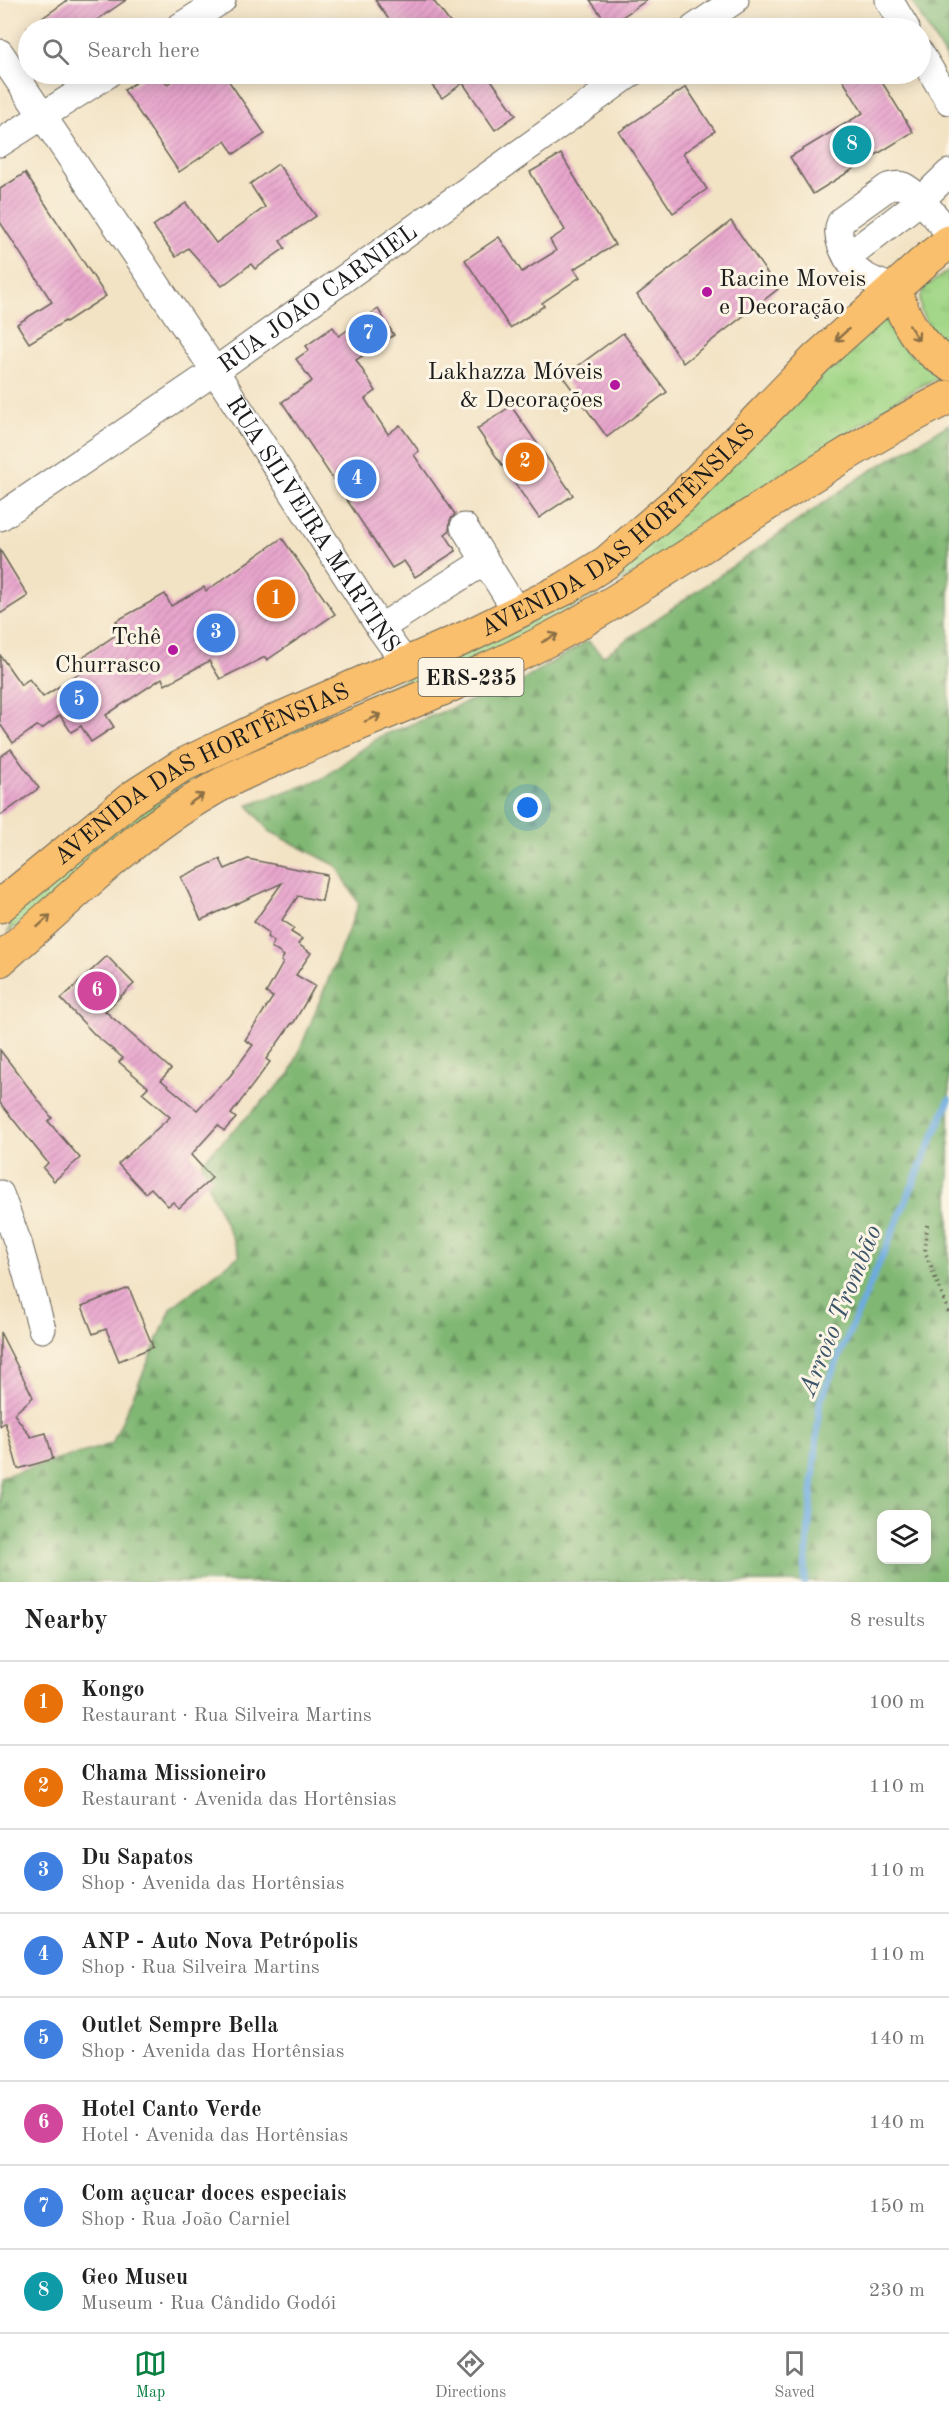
<!DOCTYPE html>
<html lang="en">
<head>
<meta charset="utf-8">
<style>
	:root { --surface:#fff; --page:#f2f2f2; --text:#222; --muted:#767676; --line:#e0e0e0; --accent:#0b8043 }
	body { margin:0; font-family:"Old Standard TT",serif; background:var(--page); color:var(--text) }
	.controls { position:absolute; right:18px; bottom:18px; display:grid; overflow:hidden; border-radius:12px; box-shadow:0 3px 15px #0003 }
	.controls button { width:54px; height:54px; display:grid; place-items:center; padding:0; border:0; border-bottom:2px solid var(--line); background:var(--surface); color:var(--text); font:30px sans-serif }
	.you { position:absolute; left:528px; top:808px; width:21px; height:21px; margin:-15px; border:4px solid #fff; border-radius:50%; background:#1a73e8; box-shadow:0 0 0 9px #1a73e833 }
	.badge { display:grid; place-items:center; width:39px; height:39px; border-radius:50%; background:var(--accent); color:#fff; font-size:20px; font-weight:700 }
	.pin { position:absolute; translate:-50% -50%; border:3px solid #fff; box-shadow:0 2px 6px #0006 }
	.list { margin:0; padding:0; list-style:none }
	h2 { display:flex; justify-content:space-between; align-items:center; height:78px; margin:0; padding:0 24px; font-size:26px }
	h2 small { font-size:20px; font-weight:400; color:var(--muted) }
	.list li { display:grid; grid-template-columns:39px 1fr auto; gap:18px; align-items:center; box-sizing:border-box; height:84px; padding:0 24px; border-top:2px solid var(--line) }
	.list b { display:block; font-size:22px; white-space:nowrap }
	.list p { margin:0; font-size:20px; white-space:nowrap; color:var(--muted) }
	.list em { font-size:20px; font-style:normal; color:var(--muted) }
	.icon { flex:none; width:33px; height:33px; fill:none; stroke:currentColor; stroke-width:2; stroke-linecap:round; stroke-linejoin:round }
	.map { position:relative; flex:none; width:949px; height:1582px; overflow:hidden }
	.search { position:absolute; background:var(--surface); box-shadow:0 3px 15px #0003; left:18px; right:18px; top:18px; height:66px; display:flex; align-items:center; gap:15px; box-sizing:border-box; padding:0 21px; border-radius:33px; color:var(--muted); font-size:22px }
	.sheet { height:750px; background:var(--surface) }
	nav { display:flex; justify-content:space-around; align-items:center; box-sizing:border-box; height:84px; border-top:2px solid var(--line); background:var(--surface); font-size:16px; color:var(--muted) }
	nav a { display:grid; justify-items:center; gap:3px }
	nav .on { color:var(--accent) }
	.map>svg:first-child { display:block }
</style>
</head>
<body>
<div class="map">
<svg width="949" height="1582" viewBox="0 0 949 1582">
	<defs>
		<pattern id="grass-tufts" width="24" height="20" patternUnits="userSpaceOnUse" patternTransform="scale(1.5)"><rect width="24" height="20" fill="#a1d686"/><path d="M3 7l-1-3M5 7V3M7 7l1-3M15 17l-1-3M17 17v-4M19 17l1-3" fill="none" stroke="#8ab773"/></pattern>
		<pattern id="forest-firs" width="22" height="20" patternUnits="userSpaceOnUse" patternTransform="scale(1.5)"><rect width="22" height="20" fill="#80b773"/><path d="M5 1l3.5 6h-7zM16 11l3.5 6h-7z" fill="#68945e"/></pattern>
		<pattern id="building-hatch" width="6" height="6" patternUnits="userSpaceOnUse" patternTransform="scale(1.5)"><rect width="6" height="6" fill="#e8a5cd"/><path d="M-1 1l2-2M0 6l6-6M5 7l2-2" fill="none" stroke="#c68daf"/></pattern>
	</defs>
	<rect width="100%" height="100%" fill="#fcf5e5"/>
	<filter id="ink" filterUnits="userSpaceOnUse"><feTurbulence type="fractalNoise" baseFrequency=".0167" numOctaves="2"/><feDisplacementMap in="SourceGraphic" scale="12" xChannelSelector="R" yChannelSelector="G"/><feConvolveMatrix kernelMatrix="1 2 1 2 8 2 1 2 1" color-interpolation-filters="sRGB"/></filter>
	<filter id="wash" filterUnits="userSpaceOnUse"><feTurbulence type="fractalNoise" baseFrequency=".008" numOctaves="4" result="noise"/><feDisplacementMap in="SourceGraphic" scale="24" xChannelSelector="R" yChannelSelector="G"/><feGaussianBlur stdDeviation="1.35" result="paint"/><feColorMatrix in="noise" values="0 0 0 0 0 0 0 0 0 0 0 0 0 0 0 0 0 1.4 0 .05"/><feComposite in="paint" operator="in"/></filter>
	<g filter="url(#wash)">
		<rect width="100%" height="100%" fill="#f3e3c5"/>
		<g fill="url(#grass-tufts)" stroke="#5e7951" stroke-width="1.5">
			<polygon points="949,270 949,347 934,338 921,311 920,299 924,288"/>
			<polygon points="894,308 899,335 910,354 944,374 908,393 851,431 708,531 505,647 270,747 8,932 15,912 113,829 191,775 523,626 798,395"/>
		</g>
		<g fill="url(#forest-firs)" stroke="#4e6a48" stroke-width="1.5" fill-rule="evenodd">
			<polygon points="911,0 949,0 949,64"/>
			<path d="M949,424V1582H0V1477L112,1444L172,1307L240,1255L210,1190L202,1162L290,1074L359,904L337,866L269,831L248,805L322,779L379,737L520,681L588,641L603,656L864,475ZM882,1514H926V1560H882Z"/>
		</g>
		<g fill="none" stroke-linecap="round" stroke-linejoin="round">
			<polyline stroke="#6dabdf" stroke-width="7" points="804,1582 820,1401 949,1100"/>
		</g>
		<g id="blocks">
			<g fill="url(#building-hatch)">
				<polygon points="68,0 126,0 85,28 28,28"/>
				<polygon points="375,0 433,0 454,28 395,28"/>
				<polygon points="590,0 647,0 609,26"/>
				<polygon points="149,74 160,74 167,84 183,74 224,74 265,134 234,154 225,141 179,172 124,90"/>
				<polygon points="423,74 487,74 516,115 495,130 463,83 442,98"/>
				<polygon points="839,74 877,74 913,132 813,194 790,157 863,113"/>
				<polygon points="686,87 715,131 683,153 707,189 673,213 619,132"/>
				<polygon points="561,154 615,245 574,269 580,277 542,303 544,306 510,328 465,260 499,237 522,272 556,251 550,240 565,230 530,172"/>
				<polygon points="278,164 316,216 280,241 285,248 255,269 251,264 222,286 188,248 176,257 153,226 186,203 216,243 265,207 250,184"/>
				<polygon points="25,173 106,296 66,322 65,321 29,343 17,324 52,302 0,222 0,189"/>
				<polygon points="731,221 778,289 683,363 637,295"/>
				<polygon points="378,309 394,335 356,360 376,391 365,399 388,434 400,425 419,451 414,455 455,514 450,520 449,531 445,534 456,551 415,577 404,561 392,568 282,402 312,381 296,359 309,350 306,346 333,327 339,336"/>
				<polygon points="623,333 667,392 607,437 563,377"/>
				<polygon points="511,406 573,495 539,518 477,429"/>
				<polygon points="282,538 335,614 267,660 265,657 220,679 209,661 165,685 162,678 106,715 114,727 91,742 81,726 71,732 60,715 42,729 37,726 13,743 0,724 0,655 21,685 29,679 43,697 89,667 82,658 123,630 116,621 165,594 171,606 204,587 206,591"/>
				<polygon points="0,550 28,596 0,614"/>
				<polygon points="11,749 39,788 0,816 0,757"/>
				<polygon points="220,859 225,869 248,859 327,875 322,901 298,896 282,920 294,928 291,932 302,939 298,944 311,953 296,975 315,986 293,1024 292,1023 266,1059 270,1062 231,1114 236,1118 224,1131 218,1125 191,1155 212,1178 179,1208 173,1202 168,1206 151,1188 145,1193 118,1164 170,1117 142,1093 148,1087 119,1062 123,1058 95,1035 61,999 107,956 134,984 105,1011 171,1069 161,1080 197,1110 230,1076 253,1045 245,1040 273,997 266,993 283,963 281,961 284,956 271,947 274,942 267,937 269,933 254,922 282,883 201,920 181,877"/>
				<polygon points="0,1050 52,1118 48,1121 80,1158 54,1181 43,1168 48,1163 0,1103"/>
				<polygon points="129,1288 153,1347 119,1361 106,1329 93,1334 82,1306"/>
				<polygon points="0,1332 33,1397 14,1414 31,1437 46,1433 53,1459 18,1469 5,1422 0,1426"/>
			</g>
		</g>
	</g>
	<g filter="url(#ink)">
		<use href="#blocks" fill-opacity="0" stroke="#676257" stroke-width="1.5"/>
		<g fill="none" stroke-linecap="round" stroke-linejoin="round">
			<g stroke="#676257" stroke-width="29">
				<g id="minor">
					<polyline points="889,0 906,28"/>
					<polyline points="178,28 222,0"/>
					<polyline points="694,28 735,0"/>
					<path id="s1" d="M0,53L215,371L380,628L406,664"/>
					<polyline points="920,53 949,101"/>
					<polyline points="0,143 108,74"/>
					<polyline points="847,257 920,201 949,173"/>
					<path d="M894,289C884,284 872,281 863,275C848,266 832,235 842,220L888,187C892,186 898,184 903,186C918,193 937,220 949,232"/>
					<path id="s2" d="M0,517L215,371L630,74"/>
					<polyline points="464,527 517,612"/>
					<polyline points="380,628 485,561"/>
					<polyline points="0,1194 19,1246 42,1329"/>
				</g>
			</g>
			<g stroke="#676257" stroke-width="35">
				<g id="major">
					<path d="M894,289C906,322 918,346 949,364"/>
					<path id="s3" d="M0,906L133,797L181,766L277,720L469,636L564,589L607,562L681,498L816,359L925,261L949,242"/>
					<path d="M0,960C67,902 131,836 208,792C241,772 279,758 314,743C399,706 487,674 568,629C697,556 816,464 949,397"/>
				</g>
			</g>
			<polyline stroke="#676257" stroke-width="4" stroke-dasharray="1.5 4.5" stroke-linecap="butt" points="927,1225 925,1252 949,1312"/>
			<use href="#minor" stroke="#fff" stroke-width="27"/>
			<use href="#major" stroke="#f9bf6d" stroke-width="33"/>
		</g>
		<defs><path id="oneway-shaft" d="M-6 0H5M1.5-3L5.5 0L1.5 3" fill="none" stroke-width="1.6" stroke-linecap="round" stroke-linejoin="round" transform="scale(1.5)"/></defs>
		<g stroke="#8a6e44">
			<use href="#oneway-shaft" transform="translate(914 333) rotate(57)"/>
			<use href="#oneway-shaft" transform="translate(842 335) rotate(138)"/>
			<use href="#oneway-shaft" transform="translate(550 638) rotate(-28)"/>
			<use href="#oneway-shaft" transform="translate(373 718) rotate(-23)"/>
			<use href="#oneway-shaft" transform="translate(196 799) rotate(-33)"/>
			<use href="#oneway-shaft" transform="translate(44 921) rotate(-42)"/>
		</g>
	</g>
	<g fill="#b5179e" stroke="#fcf5e5" stroke-width="2">
		<circle cx="707" cy="292" r="6"/>
		<circle cx="615" cy="385" r="6"/>
		<circle cx="173" cy="650" r="6"/>
	</g>
	<g text-anchor="middle" stroke-width="6" stroke-linejoin="round" paint-order="stroke">
		<rect fill="#fcf5e5" stroke="#5f5d58" stroke-width="1.5" x="418.5" y="658" width="105" height="38" rx="4.5"/>
		<g font-size="22" font-weight="bold" fill="#1c1c1c">
			<text x="471" y="685">ERS-235</text>
		</g>
		<g font-size="24" fill="#1c1c1c" stroke="#fcf5e5" text-anchor="end">
			<text x="719" y="286" text-anchor="start">Racine Moveis<tspan x="719" dy="28">e Decoração</tspan></text>
			<text x="603" y="379">Lakhazza Móveis<tspan x="603" dy="28">&amp; Decorações</tspan></text>
			<text x="161" y="644">Tchê<tspan x="161" dy="28">Churrasco</tspan></text>
		</g>
		<g font-size="24" fill="#1c1c1c" stroke="#fcf5e5">
			<text dy="8" stroke="none"><textPath href="#s2" startOffset="386">RUA JOÃO CARNIEL</textPath></text>
			<text dy="8" stroke="none"><textPath href="#s1" startOffset="566">RUA SILVEIRA MARTINS</textPath></text>
			<text dy="8" stroke="none"><textPath href="#s3" startOffset="729">AVENIDA DAS HORTÊNSIAS</textPath></text>
			<text dy="8" stroke="none"><textPath href="#s3" startOffset="243">AVENIDA DAS HORTÊNSIAS</textPath></text>
		</g>
		<g font-size="26" font-style="italic" fill="#3c556a" stroke="#fcf5e5">
			<text transform="translate(839 1310) rotate(-68)" y="9">Arroio Trombão</text>
		</g>
	</g>
</svg>
<div class="controls">
<button><svg class="icon" aria-label="layers" viewBox="0 0 24 24"><path d="M12 4l9 5-9 5-9-5zM3 14l9 5 9-5"/></svg></button>
</div>
<div class="you"></div>
<div class="pin badge" style="left:276px;top:599px;background:#e8710a">1</div>
<div class="pin badge" style="left:525px;top:462px;background:#e8710a">2</div>
<div class="pin badge" style="left:216px;top:633px;background:#3f7fe0">3</div>
<div class="pin badge" style="left:357px;top:479px;background:#3f7fe0">4</div>
<div class="pin badge" style="left:79px;top:700px;background:#3f7fe0">5</div>
<div class="pin badge" style="left:97px;top:991px;background:#d1479c">6</div>
<div class="pin badge" style="left:368px;top:334px;background:#3f7fe0">7</div>
<div class="pin badge" style="left:852px;top:145px;background:#0f9aa8">8</div>
<div class="search"><svg class="icon" aria-label="search" viewBox="0 0 24 24"><circle cx="10" cy="10" r="6"/><path d="M15 15l6 6"/></svg>Search here</div>
</div>
<section class="sheet">
<h2>Nearby<small>8 results</small></h2>
<ul class="list">
<li><span class="badge" style="background:#e8710a">1</span><div><b>Kongo</b><p>Restaurant · Rua Silveira Martins</p></div><em>100 m</em></li>
<li><span class="badge" style="background:#e8710a">2</span><div><b>Chama Missioneiro</b><p>Restaurant · Avenida das Hortênsias</p></div><em>110 m</em></li>
<li><span class="badge" style="background:#3f7fe0">3</span><div><b>Du Sapatos</b><p>Shop · Avenida das Hortênsias</p></div><em>110 m</em></li>
<li><span class="badge" style="background:#3f7fe0">4</span><div><b>ANP - Auto Nova Petrópolis</b><p>Shop · Rua Silveira Martins</p></div><em>110 m</em></li>
<li><span class="badge" style="background:#3f7fe0">5</span><div><b>Outlet Sempre Bella</b><p>Shop · Avenida das Hortênsias</p></div><em>140 m</em></li>
<li><span class="badge" style="background:#d1479c">6</span><div><b>Hotel Canto Verde</b><p>Hotel · Avenida das Hortênsias</p></div><em>140 m</em></li>
<li><span class="badge" style="background:#3f7fe0">7</span><div><b>Com açucar doces especiais</b><p>Shop · Rua João Carniel</p></div><em>150 m</em></li>
<li><span class="badge" style="background:#0f9aa8">8</span><div><b>Geo Museu</b><p>Museum · Rua Cândido Godói</p></div><em>230 m</em></li>
</ul>
</section>
<nav>
<a class="on"><svg class="icon" aria-label="map" viewBox="0 0 24 24"><path d="M3 6l6-2 6 2 6-2v14l-6 2-6-2-6 2zM9 4v14M15 6v14"/></svg>Map</a>
<a><svg class="icon" aria-label="directions" viewBox="0 0 24 24"><path d="M12 3l9 9-9 9-9-9zM9 14v-3h6M13 9l2 2-2 2"/></svg>Directions</a>
<a><svg class="icon" aria-label="saved" viewBox="0 0 24 24"><path d="M7 4h10v16l-5-4-5 4z"/></svg>Saved</a>
</nav>
</body>
</html>
